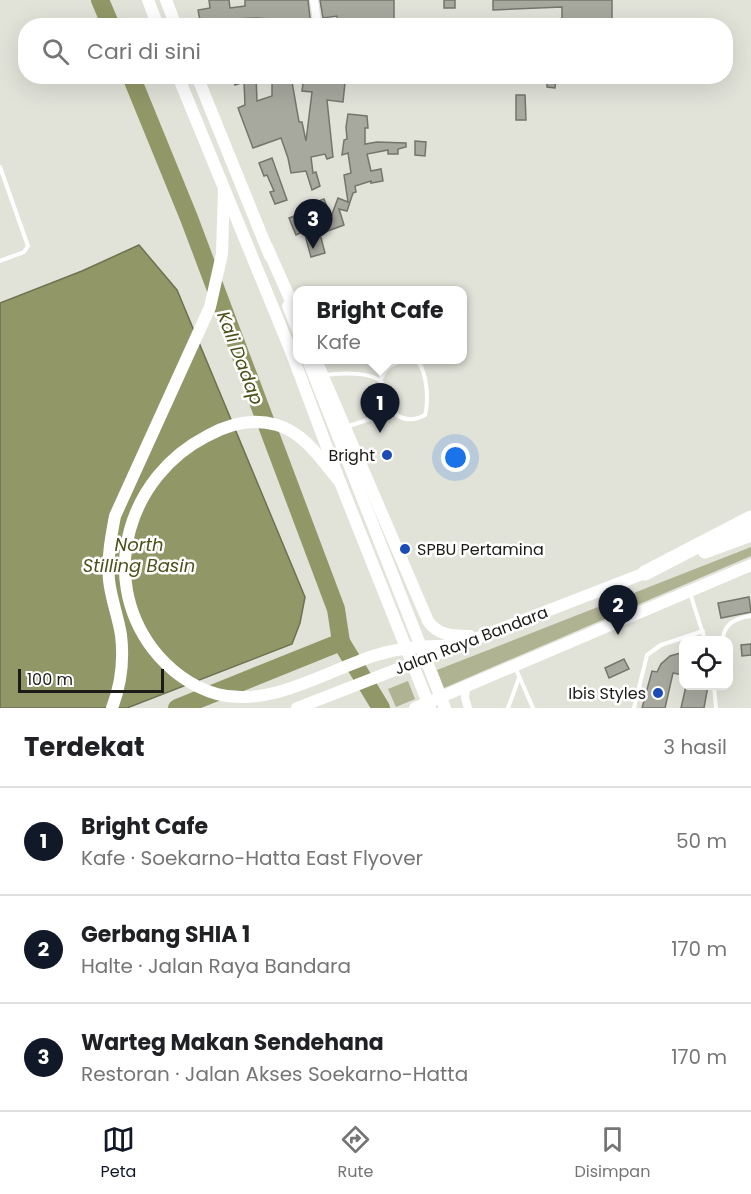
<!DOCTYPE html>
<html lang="id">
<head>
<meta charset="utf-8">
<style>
	:root { --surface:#fff; --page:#f2f2f2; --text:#202124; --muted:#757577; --line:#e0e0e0; --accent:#111827 }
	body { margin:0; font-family:Poppins,sans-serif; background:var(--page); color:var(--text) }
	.controls { position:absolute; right:18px; bottom:18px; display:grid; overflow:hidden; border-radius:12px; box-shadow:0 6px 24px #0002 }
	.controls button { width:54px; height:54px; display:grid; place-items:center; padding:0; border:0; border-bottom:2px solid var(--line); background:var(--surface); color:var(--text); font:30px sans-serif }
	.scale { position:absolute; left:18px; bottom:15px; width:146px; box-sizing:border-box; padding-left:6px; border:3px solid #1b1b17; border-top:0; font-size:16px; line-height:21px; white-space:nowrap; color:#1b1b17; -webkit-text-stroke:4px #fff; paint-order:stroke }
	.you { position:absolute; left:456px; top:458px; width:21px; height:21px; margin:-15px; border:4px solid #fff; border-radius:50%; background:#1a73e8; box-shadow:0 0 0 9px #1a73e833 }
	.badge { display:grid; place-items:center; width:39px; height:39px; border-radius:50%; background:var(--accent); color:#fff; font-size:20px; font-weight:700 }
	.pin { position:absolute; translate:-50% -50px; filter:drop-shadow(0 2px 3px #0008) }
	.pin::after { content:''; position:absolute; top:32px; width:21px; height:18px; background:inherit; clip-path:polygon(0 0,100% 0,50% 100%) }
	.popup { position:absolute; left:293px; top:286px; width:174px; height:78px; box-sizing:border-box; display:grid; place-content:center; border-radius:12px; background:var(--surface); filter:drop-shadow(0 2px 4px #0005); font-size:20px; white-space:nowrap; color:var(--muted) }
	.popup b { font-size:22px; color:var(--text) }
	.popup::after { content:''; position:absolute; left:50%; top:100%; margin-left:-12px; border:12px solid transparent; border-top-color:var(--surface) }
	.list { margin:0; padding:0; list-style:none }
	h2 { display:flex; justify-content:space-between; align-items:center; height:78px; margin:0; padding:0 24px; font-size:26px }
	h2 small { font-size:20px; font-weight:400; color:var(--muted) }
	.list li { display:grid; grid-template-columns:39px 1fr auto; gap:18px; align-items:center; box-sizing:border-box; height:108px; padding:0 24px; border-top:2px solid var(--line) }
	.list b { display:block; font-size:22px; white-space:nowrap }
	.list p { margin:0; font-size:20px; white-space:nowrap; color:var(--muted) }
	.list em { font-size:20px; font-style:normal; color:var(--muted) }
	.icon { flex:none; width:33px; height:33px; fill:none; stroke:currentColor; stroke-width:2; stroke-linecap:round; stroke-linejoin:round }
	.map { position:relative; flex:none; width:751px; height:708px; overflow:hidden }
	.search { position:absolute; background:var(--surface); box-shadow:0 6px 24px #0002; left:18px; right:18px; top:18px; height:66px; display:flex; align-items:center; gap:15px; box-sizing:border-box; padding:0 21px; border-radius:24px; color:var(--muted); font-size:22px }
	.sheet { height:402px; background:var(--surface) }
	nav { display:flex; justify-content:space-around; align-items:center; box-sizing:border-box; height:84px; border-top:2px solid var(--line); background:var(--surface); font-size:16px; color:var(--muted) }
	nav a { display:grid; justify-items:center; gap:3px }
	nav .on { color:var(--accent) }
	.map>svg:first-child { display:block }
</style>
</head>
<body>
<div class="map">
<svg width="751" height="708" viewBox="0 0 751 708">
	<rect width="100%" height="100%" fill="#e1e2d8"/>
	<g fill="#afb391">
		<polygon points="751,547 751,556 444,688 437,670"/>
		<polygon points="408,681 415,699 396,707 388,689"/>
	</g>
	<polygon fill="#929768" stroke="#6e7250" stroke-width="1.5" points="139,245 177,290 305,597 300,623 292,644 127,708 0,708 0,303 82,271"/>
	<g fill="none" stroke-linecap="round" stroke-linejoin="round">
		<g stroke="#929768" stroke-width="18">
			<polyline points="100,0 111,26"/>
			<polyline points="131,76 189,218 336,609 341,642 381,708"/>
			<polyline points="177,708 341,642"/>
		</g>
	</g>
	<g fill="#a7a89e" stroke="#74766c" stroke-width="1.5">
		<polygon points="209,0 229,0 230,8 245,6 245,0 308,0 310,18 304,23 296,22 296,26 283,26 283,21 282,20 257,18 234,19 234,26 205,26 204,19 200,20 198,10 210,8"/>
		<polygon points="320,0 394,0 394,26 338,26 337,16 323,18"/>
		<rect x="444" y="0" width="11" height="8"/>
		<polygon points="493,0 612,0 612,24 562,23 562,7 493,10"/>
		<polygon points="232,76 256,76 257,101 272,96 272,76 291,76 299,122 302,122 306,141 312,92 302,91 304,76 340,76 339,83 345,83 343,102 327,100 333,157 327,159 325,154 311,157 313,173 316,172 320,186 312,190 306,171 291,173 288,158 281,138 253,148 238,108 245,105 244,82 235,85"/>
		<polygon points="547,76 556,76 555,88 547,87"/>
		<polygon points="516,95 525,95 526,120 516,120"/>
		<polygon points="348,114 367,116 368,128 365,128 365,144 377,142 406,143 406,147 398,149 398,154 388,154 388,150 367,154 371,171 381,169 383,181 371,183 371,181 355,186 356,192 353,193 347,211 339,209 344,225 325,232 316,202 324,199 331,217 338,198 348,202 344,175 351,173 348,153 342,155 344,140 347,139 346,127"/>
		<polygon points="415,141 426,142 425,156 415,155"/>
		<polygon points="272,158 287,200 275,204 270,192 274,191 267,175 264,176 259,163"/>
		<polygon points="306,207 320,234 325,253 311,257 304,231 296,235 289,218 300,214 298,211"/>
		<polygon points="749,597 751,612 721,618 718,603"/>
		<polygon points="751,644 751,655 742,656 741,645"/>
		<polygon points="684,652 684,675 673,673 665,708 642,708 652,671 657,672 661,664 670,656"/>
		<polygon points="624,659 629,669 609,678 605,668"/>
		<polygon points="686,686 708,686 704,708 681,708"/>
	</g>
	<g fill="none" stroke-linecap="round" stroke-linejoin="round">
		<g stroke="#fff" stroke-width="4">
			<polyline points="0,167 28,246 24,252 0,261"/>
			<path d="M324,375C338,373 378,370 385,387C387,392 387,400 388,406L382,415L346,427"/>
			<path d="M380,381C386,366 392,363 408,360"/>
			<path d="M388,406C398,420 410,423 425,415C429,400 427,374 418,361L412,360"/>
			<polyline points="690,593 705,640"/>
			<path d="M723,640C723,624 736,618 751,616"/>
			<polyline points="515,667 533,708"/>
			<polyline points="714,686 716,708"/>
			<polyline points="508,708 519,678"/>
			<polyline points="634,708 647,655 661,645 703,631"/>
		</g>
		<g stroke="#fff" stroke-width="8">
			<polyline points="309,26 317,22 314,0"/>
			<polyline points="466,687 465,698 468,708"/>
		</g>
		<g stroke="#fff" stroke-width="12">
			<polyline points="148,0 158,26"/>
			<polyline points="166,0 176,26"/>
			<polyline points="178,76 290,349 340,482 430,708"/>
			<polyline points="197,76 270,256"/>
			<polyline points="288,306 298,331"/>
			<polyline points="308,360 445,708"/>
		</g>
		<g stroke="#fff" stroke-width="12">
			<polyline points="267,247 298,317"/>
			<path d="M316,360L428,621C438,636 454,636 470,636"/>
			<path d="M340,482C322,461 305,433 277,425C253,418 228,424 207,436C129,476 98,575 152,648C168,669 191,687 217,694C269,708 325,672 373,656C398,648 428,645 454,646"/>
			<path d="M112,708C121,685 124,660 121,635C118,616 111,599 109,580C107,558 111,537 115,516L210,307L222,254L224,190"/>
			<polyline points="297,708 645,573"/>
			<polyline points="415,708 751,565"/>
		</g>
		<g stroke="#fff" stroke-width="15">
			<polyline points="705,551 751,534"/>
			<polyline points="645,573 751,518"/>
		</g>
	</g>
	<g fill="#1a4bb7" stroke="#fff" stroke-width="2">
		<circle cx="387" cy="455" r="6"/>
		<circle cx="405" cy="549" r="6"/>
		<circle cx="658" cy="693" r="6"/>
	</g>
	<g text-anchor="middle" stroke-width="5" stroke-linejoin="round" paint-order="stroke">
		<g font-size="16" fill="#1b1b17" stroke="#fff" text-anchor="end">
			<text x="375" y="461">Bright</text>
			<text x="417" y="555" text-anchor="start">SPBU Pertamina</text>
			<text x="646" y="699">Ibis Styles</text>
		</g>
		<g font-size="16" fill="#1b1b17" stroke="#fff">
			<text transform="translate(471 640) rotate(-21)" y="6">Jalan Raya Bandara</text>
		</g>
		<g font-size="18" font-style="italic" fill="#4d5119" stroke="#fff">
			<text transform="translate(240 358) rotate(69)" y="6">Kali Dadap</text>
			<text x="139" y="551">North<tspan x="139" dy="21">Stilling Basin</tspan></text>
		</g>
	</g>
</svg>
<div class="controls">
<button><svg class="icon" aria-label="locate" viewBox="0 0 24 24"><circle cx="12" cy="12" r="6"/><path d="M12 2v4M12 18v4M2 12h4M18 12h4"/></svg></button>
</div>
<div class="scale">100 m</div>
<div class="you"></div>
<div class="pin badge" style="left:380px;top:433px">1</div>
<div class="popup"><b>Bright Cafe</b>Kafe</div>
<div class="pin badge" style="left:618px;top:635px">2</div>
<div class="pin badge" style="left:313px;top:249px">3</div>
<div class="search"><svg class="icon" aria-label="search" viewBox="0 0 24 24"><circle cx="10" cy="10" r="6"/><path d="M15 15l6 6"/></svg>Cari di sini</div>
</div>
<section class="sheet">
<h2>Terdekat<small>3 hasil</small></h2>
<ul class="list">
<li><span class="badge">1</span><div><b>Bright Cafe</b><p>Kafe · Soekarno-Hatta East Flyover</p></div><em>50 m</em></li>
<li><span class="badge">2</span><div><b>Gerbang SHIA 1</b><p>Halte · Jalan Raya Bandara</p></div><em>170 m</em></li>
<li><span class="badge">3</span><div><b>Warteg Makan Sendehana</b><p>Restoran · Jalan Akses Soekarno-Hatta</p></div><em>170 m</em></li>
</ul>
</section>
<nav>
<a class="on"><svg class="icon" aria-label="map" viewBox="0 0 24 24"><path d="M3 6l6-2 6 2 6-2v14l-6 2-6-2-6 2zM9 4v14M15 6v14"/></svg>Peta</a>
<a><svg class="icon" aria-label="directions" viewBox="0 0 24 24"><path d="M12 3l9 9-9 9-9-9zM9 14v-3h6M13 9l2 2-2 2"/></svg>Rute</a>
<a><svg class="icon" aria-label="saved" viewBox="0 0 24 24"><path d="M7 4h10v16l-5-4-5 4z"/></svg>Disimpan</a>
</nav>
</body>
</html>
